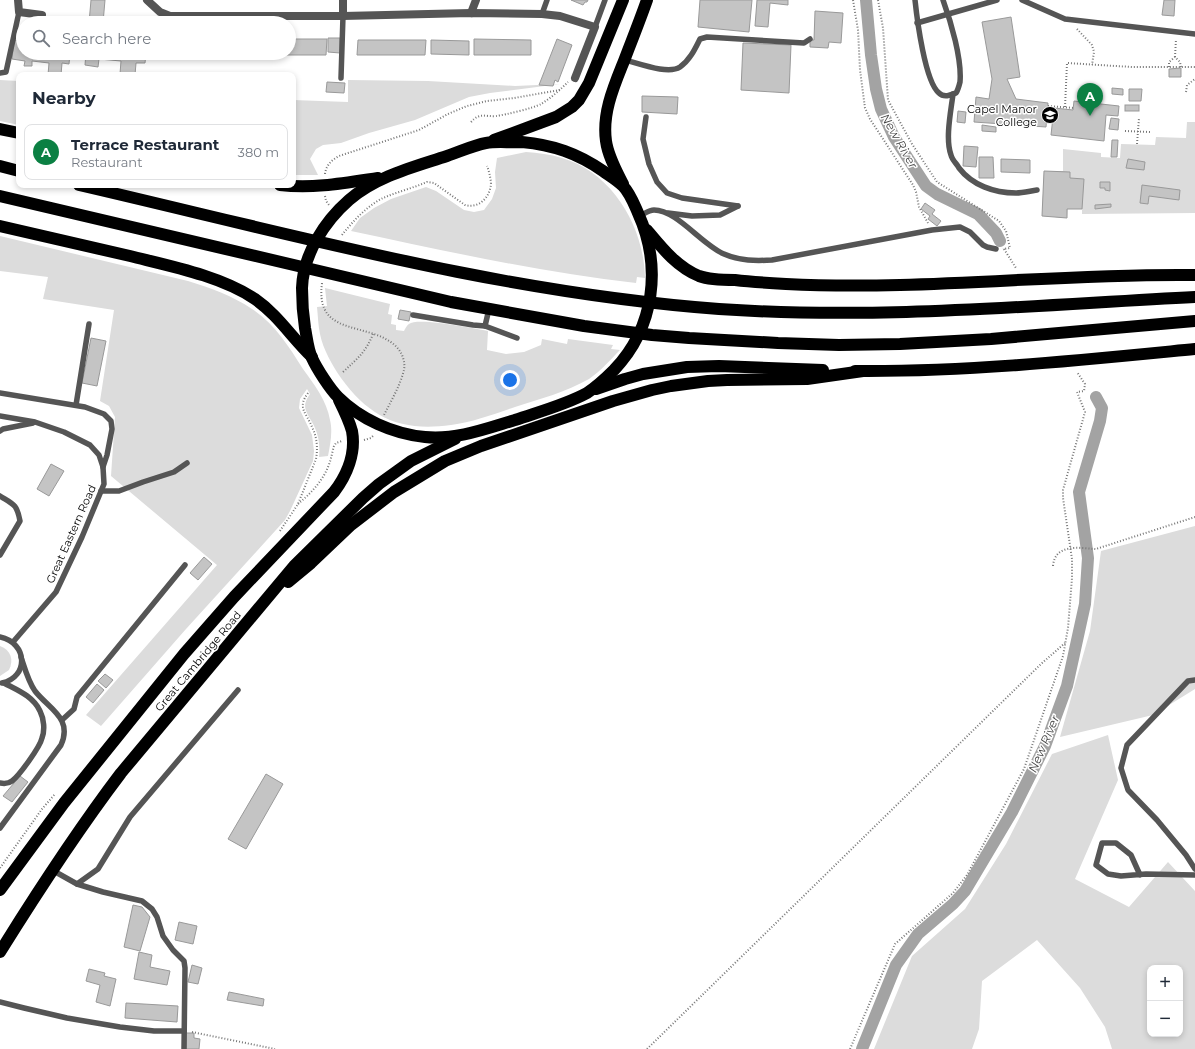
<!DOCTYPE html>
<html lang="en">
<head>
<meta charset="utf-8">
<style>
	:root { --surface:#fff; --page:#f2f2f3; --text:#1f2937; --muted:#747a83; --line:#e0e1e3; --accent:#0b8043 }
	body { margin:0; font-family:Montserrat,sans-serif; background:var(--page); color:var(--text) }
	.controls { position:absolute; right:12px; bottom:12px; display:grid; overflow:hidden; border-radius:8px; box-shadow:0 2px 6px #0003 }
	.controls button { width:36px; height:36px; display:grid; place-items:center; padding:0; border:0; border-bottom:1px solid var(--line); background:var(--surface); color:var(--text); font:20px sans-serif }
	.you { position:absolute; left:510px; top:380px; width:14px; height:14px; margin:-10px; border:3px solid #fff; border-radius:50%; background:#1a73e8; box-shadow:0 0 0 6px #1a73e833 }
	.badge { display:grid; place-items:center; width:26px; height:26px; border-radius:50%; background:var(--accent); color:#fff; font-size:13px; font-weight:700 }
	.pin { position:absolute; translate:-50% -33px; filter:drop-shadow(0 1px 2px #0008) }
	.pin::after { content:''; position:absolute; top:21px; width:14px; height:12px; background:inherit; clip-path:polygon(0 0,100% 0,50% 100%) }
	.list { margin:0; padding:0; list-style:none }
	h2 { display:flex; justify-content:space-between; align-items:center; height:52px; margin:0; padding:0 16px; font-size:17px }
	h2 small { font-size:13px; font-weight:400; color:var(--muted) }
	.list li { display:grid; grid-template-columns:26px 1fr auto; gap:12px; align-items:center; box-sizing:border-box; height:56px; margin:0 8px 8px; padding:0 8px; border:1px solid var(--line); border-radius:8px }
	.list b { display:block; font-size:15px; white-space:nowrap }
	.list p { margin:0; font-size:13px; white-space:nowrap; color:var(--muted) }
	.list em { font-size:13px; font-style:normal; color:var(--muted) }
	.icon { flex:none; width:22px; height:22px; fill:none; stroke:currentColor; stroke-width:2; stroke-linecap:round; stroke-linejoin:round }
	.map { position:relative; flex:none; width:1195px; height:1049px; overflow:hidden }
	.search { position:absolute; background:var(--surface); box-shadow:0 2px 6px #0003; left:16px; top:16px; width:280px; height:44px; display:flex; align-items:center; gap:10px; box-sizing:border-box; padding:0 14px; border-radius:22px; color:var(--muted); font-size:15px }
	.panel { position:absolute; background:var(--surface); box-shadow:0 2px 6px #0003; left:16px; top:72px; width:280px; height:116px; border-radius:8px }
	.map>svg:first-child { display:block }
</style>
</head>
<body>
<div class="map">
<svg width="1195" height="1049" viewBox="0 0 1195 1049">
	<rect width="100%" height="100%" fill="#fff"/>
	<g fill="#dcdcdc" fill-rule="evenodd">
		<polygon points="0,80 19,81 19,125 0,121"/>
		<polygon points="348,80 428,81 515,86 560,84 490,93 469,97 415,120 369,133 341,143 323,145 316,149 310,159 318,175 293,175 293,100 348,102"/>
		<polygon points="1187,122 1195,122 1195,213 1082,214 1082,209 1068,209 1067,218 1042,216 1044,171 1063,171 1063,149 1101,153 1101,157 1120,158 1121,144 1155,145 1156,137 1186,138"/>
		<path d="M526,152C538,153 550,154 562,158C613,173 644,227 645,278L637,277L636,283C540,272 445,251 351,231L360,218L374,208L391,199L426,187L436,191L464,210L474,212L484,210L492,199L496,188L495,172L497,158Z"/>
		<path d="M0,236L188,281C211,288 233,296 252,309C275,324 289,347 303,369C314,384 327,401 330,420C333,432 330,445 328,456L319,457C320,447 319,437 315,428C309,414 299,409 310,394L307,389L300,399L299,408L312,435L314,451L313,461L290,511L285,520L186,629L101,726L86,715L217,565L111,476L115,417L109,406L100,401L114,310L43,299L48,277L0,271Z"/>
		<path d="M325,288L390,304L388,314L392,315L391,324L396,325V330L404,331C405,329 407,325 409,324C418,317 475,329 488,331L487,350L506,354L524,352L541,345L542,339L567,344L568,339L613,345L611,349L620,350C610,360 601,371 589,379C566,392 540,399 515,407C494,414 473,422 451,425C401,432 370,418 341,378C332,365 323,349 320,334C318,325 318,316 317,307L327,306Z"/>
		<polygon points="1195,526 1195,689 1153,715 1060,737 1090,631 1101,551"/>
		<path d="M0,646C11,650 14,660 9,670L0,676Z"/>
		<path d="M1108,735L1118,780L1075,879L1129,907L1168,862L1195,891V1049H1112L1105,1027L1080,988L1037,940L982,981L979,1029L972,1049H874L912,956L965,909L1006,844L1052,754ZM1150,968H1180V1034H1150Z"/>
	</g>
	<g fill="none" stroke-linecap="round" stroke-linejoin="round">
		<g stroke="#a3a3a3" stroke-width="12">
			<polyline points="866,0 871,55 876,89 881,109 894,137 926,186 937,194 978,214 996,233 1000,241"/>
			<polyline points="862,1049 896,965 918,934 953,904 965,891 1012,812 1045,746 1067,686 1085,604 1088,558 1079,492 1100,421 1102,408 1096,397"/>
		</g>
	</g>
	<g fill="#c4c4c4" stroke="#999">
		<polygon points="91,0 105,0 103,23 89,23"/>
		<polygon points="571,0 588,0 587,2 585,2 583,5"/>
		<polygon points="700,0 752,0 749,32 698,27"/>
		<polygon points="757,0 788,0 788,5 770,3 768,27 755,26"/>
		<polygon points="1164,0 1175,0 1174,16 1162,15"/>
		<polygon points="815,11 843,13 841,43 829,42 828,48 810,47 810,40 814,40"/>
		<polygon points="1011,17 1020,77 1007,79 1016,99 1048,103 1046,127 974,122 976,97 989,99 992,79 982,22"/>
		<polygon points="328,38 340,38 340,53 328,52"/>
		<polygon points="289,39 327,39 326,55 269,55 269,53 289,53"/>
		<polygon points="474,39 531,40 531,55 474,55"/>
		<polygon points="557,39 572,45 558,82 555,80 553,86 539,85"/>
		<polygon points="14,40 23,41 23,53 70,53 69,64 62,63 61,75 48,75 49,63 32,61 32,66 24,66 25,61 12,59"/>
		<polygon points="358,40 426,40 425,55 357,55"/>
		<polygon points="431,40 469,41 469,55 431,54"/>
		<polygon points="743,43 791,45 789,93 741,90"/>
		<polygon points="86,53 146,53 145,63 136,63 135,75 120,74 121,61 99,59 98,67 85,65"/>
		<polygon points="195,53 241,53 241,56 194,55"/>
		<polygon points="245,53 265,53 265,56 244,55"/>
		<polygon points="1181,68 1181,77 1169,77 1169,69"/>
		<polygon points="327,82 345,83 344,93 326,92"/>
		<polygon points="1112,88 1123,89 1123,95 1112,94"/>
		<polygon points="1129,89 1142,89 1141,101 1129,101"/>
		<polygon points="642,96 678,97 677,114 642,112"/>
		<polygon points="1074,101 1119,106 1118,116 1106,115 1104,141 1051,135 1054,108 1073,110"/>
		<rect x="1125" y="105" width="14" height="6"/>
		<polygon points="958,111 966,112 965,123 957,122"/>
		<polygon points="1111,118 1119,119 1118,130 1109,129"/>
		<polygon points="982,125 996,127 996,132 982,131"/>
		<polygon points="1112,140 1118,140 1117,157 1111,157"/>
		<polygon points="964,146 978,147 976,167 963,166"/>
		<polygon points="979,157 993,157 994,178 979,178"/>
		<polygon points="1001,159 1030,160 1030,173 1001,172"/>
		<polygon points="1128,159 1145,162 1144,170 1126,168"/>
		<polygon points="1044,171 1070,172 1070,178 1084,179 1082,209 1067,209 1067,218 1042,216"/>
		<polygon points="1100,182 1110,182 1110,191 1105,190 1105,188 1100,188"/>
		<polygon points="1142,185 1180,190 1179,200 1149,196 1148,204 1140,203"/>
		<polygon points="925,203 935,210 932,214 941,221 937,226 928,219 930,216 921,209"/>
		<polygon points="1111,204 1111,207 1095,209 1095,205"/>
		<polygon points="400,310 411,312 409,321 398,319"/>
		<polygon points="91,338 106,341 97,386 82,383"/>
		<polygon points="51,464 64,471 49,496 37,489"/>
		<polygon points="204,557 212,564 198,580 190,573"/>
		<polygon points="105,674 113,680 106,688 98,681"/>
		<polygon points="97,684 104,690 93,703 86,697"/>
		<polygon points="266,774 283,784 246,849 228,839"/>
		<polygon points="20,776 28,782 12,802 3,796"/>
		<polygon points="133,905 142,907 150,917 140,951 124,947"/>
		<polygon points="179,922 197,926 193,944 175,940"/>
		<polygon points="139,952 152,955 150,967 170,971 167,985 134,979"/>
		<polygon points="192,965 202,968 198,984 188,982"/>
		<polygon points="89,969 105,973 104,976 116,979 110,1006 96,1002 100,985 86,981"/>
		<polygon points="229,992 264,999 263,1006 227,1000"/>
		<polygon points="126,1003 178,1006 177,1022 125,1018"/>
		<polygon points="186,1033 194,1033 194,1038 200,1039 199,1049 186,1049"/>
	</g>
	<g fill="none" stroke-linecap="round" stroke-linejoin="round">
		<g stroke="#777" stroke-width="2" stroke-dasharray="1 2" stroke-linecap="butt">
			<polyline points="853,0 858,30 860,70 865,108 870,119 913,185 916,192 919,207 928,223"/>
			<polyline points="878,0 883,28 888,100 912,144 937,182 999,221 1006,231 1010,248 1003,249"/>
			<polyline points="1077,29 1092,45 1094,52 1092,65"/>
			<polyline points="1175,57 1176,39"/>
			<polyline points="1169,67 1169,62 1175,57 1180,62 1181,67"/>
			<polyline points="1186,92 1187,85 1195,79"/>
			<polyline points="1048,106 1074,108"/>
			<polyline points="1065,107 1067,63 1132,67 1195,67"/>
			<path d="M471,122C480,112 485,117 496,116C505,115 534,108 541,104C551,98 560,90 568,82"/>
			<polyline points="1125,131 1150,132"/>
			<polyline points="1137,144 1139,118"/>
			<path d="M325,174C326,165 332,160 339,156L419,130L448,114L467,106L487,101L514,98L560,90"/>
			<polyline points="325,196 326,201 329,205"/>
			<path d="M342,235C353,221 367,206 383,198C397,192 413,188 427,182L434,183L465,205C480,209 491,196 491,182C490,176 489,171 487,166"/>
			<polyline points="1004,249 1016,268"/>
			<path d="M322,283C316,329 351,324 382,337C390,341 398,346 402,355C404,360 405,365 404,370C400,386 391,401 384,415"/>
			<path d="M343,372C357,359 366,352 373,334"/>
			<polyline points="364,440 371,438 374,435"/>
			<path d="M298,504C310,494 322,482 328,467C331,460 332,453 334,446L336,443L342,441"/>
			<path d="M280,531L298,504L316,459C318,448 317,437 312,427C306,412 297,408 308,393"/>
			<path d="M1053,566C1055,543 1080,548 1096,549L1195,517"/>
			<polyline points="0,868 42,809 55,794"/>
			<polyline points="192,1032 275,1049"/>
			<polyline points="647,1049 1041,664 1065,643"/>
			<polyline points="850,1049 895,944 953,893 967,875 1024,769 1063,656 1068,628 1072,578 1072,559 1063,498 1063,490 1085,412 1077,392 1084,391 1085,384 1077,372"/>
		</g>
		<g stroke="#555" stroke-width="5.5">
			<path d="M915,0C917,19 925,82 939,93C944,98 951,95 956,93C958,90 959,86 960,82C962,59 951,22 943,0"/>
			<polyline points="1022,0 1065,19 1195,34"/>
			<polyline points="542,14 547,0"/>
			<polyline points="917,23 997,0"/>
			<polyline points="595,27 605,0"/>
			<path d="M625,60C638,63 668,75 680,67C690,60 695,49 700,39L707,37L804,43L810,39"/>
			<polyline points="0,73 6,72 19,12"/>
			<polyline points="341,78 343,16"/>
			<path d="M953,94C951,111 945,139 951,155C952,160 957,164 959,168C972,185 994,193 1016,193C1023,193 1030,191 1037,190"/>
			<polyline points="646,117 643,139 649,164 657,182 667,193 682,198 738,206"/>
			<polyline points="668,213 692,216 720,215 738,206"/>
			<path d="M639,216C644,214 649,210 654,210C677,210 702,245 724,254C740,261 756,261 772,260L932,230L960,227L970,232L983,245L987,247L996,249"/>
			<polyline points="413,315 473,325 485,326 517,338"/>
			<polyline points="485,326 489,309"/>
			<polyline points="0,393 85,407 104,414 111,421 112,429 107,455 103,467"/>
			<polyline points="76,405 89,324"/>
			<polyline points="0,416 35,422 64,432 90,445 99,455 103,467 104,484 82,537 56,592 13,642"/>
			<polyline points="0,431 3,429 33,423"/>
			<polyline points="101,491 119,491 143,482 174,472 187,463"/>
			<path d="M0,496C13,504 17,504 20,521L0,555"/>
			<path d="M0,637C28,643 29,677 2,683"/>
			<polyline points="1195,680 1188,681 1127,745 1121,768 1128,790 1157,820 1186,855 1195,869"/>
			<polyline points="62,720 74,709 77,697 185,565"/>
			<path d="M0,783C5,784 8,784 12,781C19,776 40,747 42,738C45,730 44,719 40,711C33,696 17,690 4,683"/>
			<path d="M0,828L61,745C73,718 49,709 35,691C28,681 25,669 21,657"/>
			<polyline points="52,870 77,884 103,892 142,901 152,909 157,917 163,936 173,950 184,961 185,968 184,1049"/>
			<polyline points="1140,875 1131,855 1116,843 1102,843 1096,865 1108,874 1121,876 1146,874 1195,875"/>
			<polyline points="77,884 98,869 130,817 238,690"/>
			<polyline points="0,1002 24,1008 67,1018 120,1027 154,1031 184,1031"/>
		</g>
		<g stroke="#555" stroke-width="8">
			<polyline points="18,0 19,12 42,15"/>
			<polyline points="147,0 160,12 170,16 343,16 471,13 542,14 560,16 595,27 575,78"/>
			<polyline points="471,13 476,0"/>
			<polyline points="343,16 343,0"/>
		</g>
		<g stroke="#000" stroke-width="12">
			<polyline points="0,129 19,133"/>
			<polyline points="494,140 556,117 572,107 579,100 589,83 623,0"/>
			<path d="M522,142C553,145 577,153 603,171C610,176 617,180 623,186C630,193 634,204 638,213C662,266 655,327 614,370C606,378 596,387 587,393C565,405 538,412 515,420C485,429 456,440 425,437C393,434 360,419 338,397C330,389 317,369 312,358C308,350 307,338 305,328C303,315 302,301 302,288C303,254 325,221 349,200C377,176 414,167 447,156C459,152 474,145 486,143C498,141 510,143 522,142Z"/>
			<polyline points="0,166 19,171"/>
			<path d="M623,184C616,170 608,156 606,141C602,113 614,86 624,61C632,40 640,20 647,0"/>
			<path d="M79,185C291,234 502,293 719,309C878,320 1036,305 1195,297"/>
			<path d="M280,185C313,189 345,183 378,178"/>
			<polyline points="0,196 451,302 584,326 652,335 689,338 778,343 839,345 900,344 991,339 1195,321"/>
			<path d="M0,226C43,236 86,246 130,256C170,266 221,276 255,299C278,315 292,338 312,357"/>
			<path d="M647,230C662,248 677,267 699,276C710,280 723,280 735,280C752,282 769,283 786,284C923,291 1059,273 1195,275"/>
			<path d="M855,371C969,372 1082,360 1195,349"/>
			<polyline points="596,389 625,379 643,374 687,367 719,366 823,370"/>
			<polyline points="288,582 311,563 351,525 394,492 445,461 481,446 613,401 652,390 671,386 708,381 727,380 807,379 863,371"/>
			<path d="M0,890L64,803L184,654L234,597L334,492C347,475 356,453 352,431C349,420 344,410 339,400"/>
			<path d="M0,952C38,891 77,831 121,773L294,566L363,498L379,484L411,461L455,439"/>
		</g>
	</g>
	<defs>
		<g id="university-disc" transform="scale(0.9)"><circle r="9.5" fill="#000" stroke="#fff"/><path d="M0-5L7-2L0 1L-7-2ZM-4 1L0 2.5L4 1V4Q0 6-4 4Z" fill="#fff"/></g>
	</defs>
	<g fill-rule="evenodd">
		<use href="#university-disc" x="1050" y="115"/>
	</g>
	<g text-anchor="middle" stroke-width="3" stroke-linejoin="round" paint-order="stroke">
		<g font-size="11" fill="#000" stroke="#fff" text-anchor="end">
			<text x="1037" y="113">Capel Manor<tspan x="1037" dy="13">College</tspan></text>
		</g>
		<g font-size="11" fill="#000" stroke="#fff">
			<text transform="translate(71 534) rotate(-66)" y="4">Great Eastern Road</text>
			<text transform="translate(198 661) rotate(-50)" y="4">Great Cambridge Road</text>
		</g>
		<g font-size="12" font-style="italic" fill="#444" stroke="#fff">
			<text transform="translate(899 141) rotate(60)" y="4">New River</text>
			<text transform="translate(1044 744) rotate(-67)" y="4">New River</text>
		</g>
	</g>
</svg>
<div class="controls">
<button>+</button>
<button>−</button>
</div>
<div class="you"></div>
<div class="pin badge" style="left:1090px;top:116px">A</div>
<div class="search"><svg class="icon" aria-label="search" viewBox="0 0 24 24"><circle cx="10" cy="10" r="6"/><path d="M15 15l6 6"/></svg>Search here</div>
<section class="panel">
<h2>Nearby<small></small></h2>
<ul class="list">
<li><span class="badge">A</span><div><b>Terrace Restaurant</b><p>Restaurant</p></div><em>380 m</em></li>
</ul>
</section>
</div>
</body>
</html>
